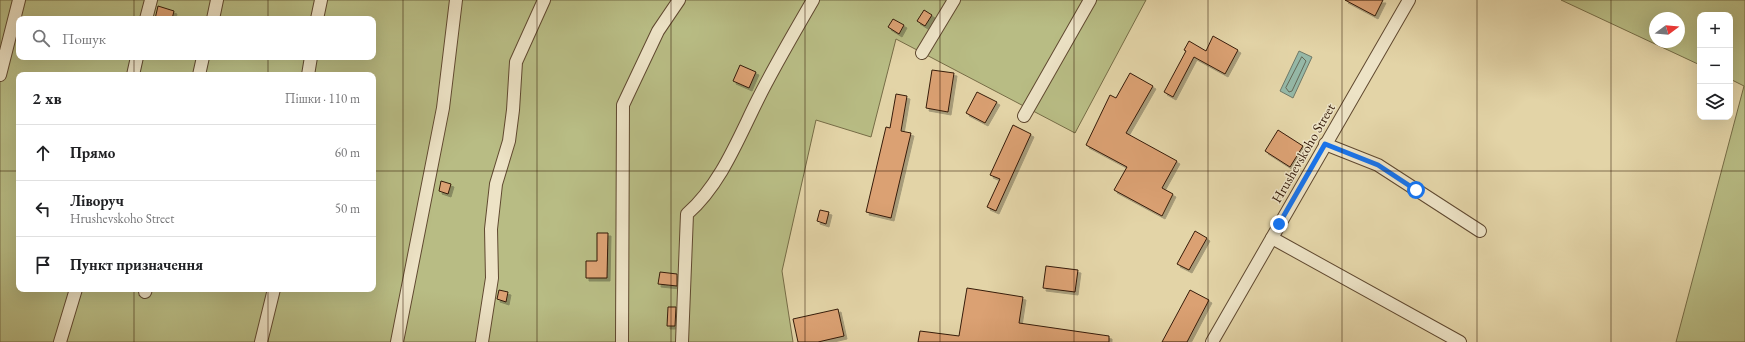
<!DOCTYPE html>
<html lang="uk">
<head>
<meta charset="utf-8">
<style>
	:root { --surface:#fff; --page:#f6f6f6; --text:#202124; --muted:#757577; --line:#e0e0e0 }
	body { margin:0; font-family:"EB Garamond",serif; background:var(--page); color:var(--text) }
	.controls { position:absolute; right:12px; top:12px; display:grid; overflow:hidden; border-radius:8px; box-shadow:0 4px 16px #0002 }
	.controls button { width:36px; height:36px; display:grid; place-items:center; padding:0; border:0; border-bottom:1px solid var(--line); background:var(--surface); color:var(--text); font:20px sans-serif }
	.compass { position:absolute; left:1649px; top:12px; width:36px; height:36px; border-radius:50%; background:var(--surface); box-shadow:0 4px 16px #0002; rotate:74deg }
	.stop { position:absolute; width:12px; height:12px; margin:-9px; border:3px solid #1a73e8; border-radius:50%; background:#fff }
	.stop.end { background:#1a73e8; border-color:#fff; box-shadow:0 1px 4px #0008 }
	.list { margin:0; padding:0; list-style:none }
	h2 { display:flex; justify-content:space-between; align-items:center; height:52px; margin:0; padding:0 16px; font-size:17px }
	h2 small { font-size:13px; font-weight:400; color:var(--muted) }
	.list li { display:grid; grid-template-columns:26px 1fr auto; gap:12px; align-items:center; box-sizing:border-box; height:56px; padding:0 16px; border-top:1px solid var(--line) }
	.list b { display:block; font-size:15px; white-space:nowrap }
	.list p { margin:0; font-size:13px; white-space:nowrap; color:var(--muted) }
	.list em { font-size:13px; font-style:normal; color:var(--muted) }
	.icon { flex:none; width:22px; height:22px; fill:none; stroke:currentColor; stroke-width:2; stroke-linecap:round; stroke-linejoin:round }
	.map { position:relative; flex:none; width:1745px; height:342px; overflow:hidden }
	.search { position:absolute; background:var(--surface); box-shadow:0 4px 16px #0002; left:16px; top:16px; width:360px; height:44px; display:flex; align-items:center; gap:10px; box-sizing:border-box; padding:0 14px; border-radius:8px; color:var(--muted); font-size:15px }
	.panel { position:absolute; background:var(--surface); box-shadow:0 4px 16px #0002; left:16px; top:72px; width:360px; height:220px; border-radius:8px }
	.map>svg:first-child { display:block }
</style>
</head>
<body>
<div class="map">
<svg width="1745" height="342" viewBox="0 0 1745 342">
	<defs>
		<filter id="shadow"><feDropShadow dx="3" dy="3" stdDeviation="0" flood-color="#0004"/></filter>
	</defs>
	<rect width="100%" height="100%" fill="#e3d4a7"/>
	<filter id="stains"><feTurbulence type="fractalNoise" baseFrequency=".005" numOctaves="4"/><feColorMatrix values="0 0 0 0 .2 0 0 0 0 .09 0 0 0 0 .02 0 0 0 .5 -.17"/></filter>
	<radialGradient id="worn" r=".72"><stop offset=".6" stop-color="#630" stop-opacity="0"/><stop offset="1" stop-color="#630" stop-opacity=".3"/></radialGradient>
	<g fill="#b8bc84" stroke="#766c46" fill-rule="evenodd">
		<path d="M0,0H1146L1075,133L896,39L871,137L816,120L782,271L793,342H0ZM19,19H373V57H19ZM19,75H373V289H19Z"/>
		<path d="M1561,0H1745V342H1676L1744,86L1730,79V15H1700V65ZM1655,18H1679V42H1655Z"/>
	</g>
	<polygon fill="#95b8a7" stroke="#6f7968" points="1299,51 1312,57 1293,98 1280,91"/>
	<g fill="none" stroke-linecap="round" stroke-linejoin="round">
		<polygon stroke="#656a58" stroke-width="1" points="1302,57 1306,61 1292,91 1289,92 1286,88"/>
	</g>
	<g fill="#dba173" stroke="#351b09" filter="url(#shadow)">
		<polygon points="1345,0 1383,0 1375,16"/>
		<polygon points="158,6 174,11 172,19 155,19"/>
		<polygon points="924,10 932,15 925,26 917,21"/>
		<polygon points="893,19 904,25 899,34 888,27"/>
		<polygon points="1213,36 1238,50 1225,74 1194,57 1173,97 1164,92 1186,51 1184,50 1189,41 1206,51"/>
		<polygon points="740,65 756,72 749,88 733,81"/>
		<polygon points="932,70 954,73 948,112 926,108"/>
		<polygon points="1130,73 1153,86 1126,133 1177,161 1162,188 1173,194 1162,216 1114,190 1127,167 1086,145 1110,95 1116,98"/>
		<polygon points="977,92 997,102 985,123 966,113"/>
		<polygon points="896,94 907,96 901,131 911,133 891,218 866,212 886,127 890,128"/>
		<polygon points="1013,125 1031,134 996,211 987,207 1000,179 990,175"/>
		<polygon points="1278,130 1303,146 1290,167 1265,151"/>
		<polygon points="441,181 451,184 448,194 439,191"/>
		<polygon points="820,210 829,212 826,224 817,221"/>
		<polygon points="1195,231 1207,238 1189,270 1177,264"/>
		<polygon points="597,233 608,233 607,278 586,278 586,261 597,261"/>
		<polygon points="1046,266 1078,270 1075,292 1043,288"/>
		<polygon points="660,272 677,274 677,286 658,284"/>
		<polygon points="967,288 1023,297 1019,323 1109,336 1109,342 918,342 920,331 959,336"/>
		<polygon points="499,290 508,292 506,302 497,299"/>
		<polygon points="1190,290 1209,300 1187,342 1162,342"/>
		<polygon points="668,307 676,307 675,326 667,326"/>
		<polygon points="838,309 844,336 818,342 798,342 793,319"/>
	</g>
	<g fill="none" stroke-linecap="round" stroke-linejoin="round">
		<g stroke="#604930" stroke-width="14">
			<g id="minor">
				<polyline points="146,19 151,0"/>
				<polyline points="213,19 217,0"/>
				<polyline points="317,19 321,0"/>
				<polyline points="922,53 954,0"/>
				<polyline points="0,75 19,0"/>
				<polyline points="133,75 137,57"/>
				<polyline points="199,75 203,57"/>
				<polyline points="308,75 311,57"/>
				<polyline points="1024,116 1090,0"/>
				<polyline points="1325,144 1378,165 1480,231"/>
				<polyline points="1272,238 1460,342"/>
				<polyline points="145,292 146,289"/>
				<polyline points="60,342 76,289"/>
				<polyline points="261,342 274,289"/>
				<polyline points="397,342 443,108 456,0"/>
				<polyline points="482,342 492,278 491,229 496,184 509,141 513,110 516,62 544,0"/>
				<polyline points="622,342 623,105 658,31 679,0"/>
				<path d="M682,342L687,214C721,184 738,139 758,99C775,65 794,33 813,0"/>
				<polyline points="1212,342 1409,0"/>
			</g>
		</g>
		<use href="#minor" stroke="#ede3c6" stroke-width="12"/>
	</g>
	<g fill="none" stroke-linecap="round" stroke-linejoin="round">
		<polyline stroke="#1a73e8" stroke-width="5" points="1279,224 1325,144 1378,165 1416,190"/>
	</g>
	<path fill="none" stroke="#351b09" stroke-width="1" stroke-opacity="0.55" d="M134,0V19M268,0V19M403,0V342M537,0V342M671,0V342M805,0V342M940,0V342M1074,0V342M1208,0V342M1342,0V342M1477,0V342M1611,0V342M134,57V75M268,57V75M0,171H19M373,171H1745M134,289V342M268,289V342"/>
	<g text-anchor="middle" stroke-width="3" stroke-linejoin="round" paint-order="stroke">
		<g font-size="14" fill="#351b09" stroke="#ede3c6">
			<text transform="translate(1303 153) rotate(-60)" y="5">Hrushevskoho Street</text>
		</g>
	</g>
	<rect width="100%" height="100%" filter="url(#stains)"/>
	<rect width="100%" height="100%" fill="url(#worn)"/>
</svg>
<div class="controls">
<button>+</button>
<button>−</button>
<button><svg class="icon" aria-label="layers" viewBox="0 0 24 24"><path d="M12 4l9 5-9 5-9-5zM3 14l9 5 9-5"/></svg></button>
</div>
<svg class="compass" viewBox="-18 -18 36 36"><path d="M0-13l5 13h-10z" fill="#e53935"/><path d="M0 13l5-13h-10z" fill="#757577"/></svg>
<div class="stop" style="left:1416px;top:190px"></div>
<div class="stop end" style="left:1279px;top:224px"></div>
<div class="search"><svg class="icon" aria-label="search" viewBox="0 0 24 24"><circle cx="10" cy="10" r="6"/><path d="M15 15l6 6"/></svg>Пошук</div>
<section class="panel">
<h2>2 хв<small>Пішки · 110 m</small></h2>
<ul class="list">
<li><svg class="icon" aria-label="ahead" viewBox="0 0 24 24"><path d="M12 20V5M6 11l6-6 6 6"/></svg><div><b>Прямо</b></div><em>60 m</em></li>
<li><svg class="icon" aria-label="left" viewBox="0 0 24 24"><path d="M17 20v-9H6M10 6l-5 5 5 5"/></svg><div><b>Ліворуч</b><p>Hrushevskoho Street</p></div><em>50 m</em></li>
<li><svg class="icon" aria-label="arrive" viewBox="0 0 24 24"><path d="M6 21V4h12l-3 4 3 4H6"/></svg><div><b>Пункт призначення</b></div></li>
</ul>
</section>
</div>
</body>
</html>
